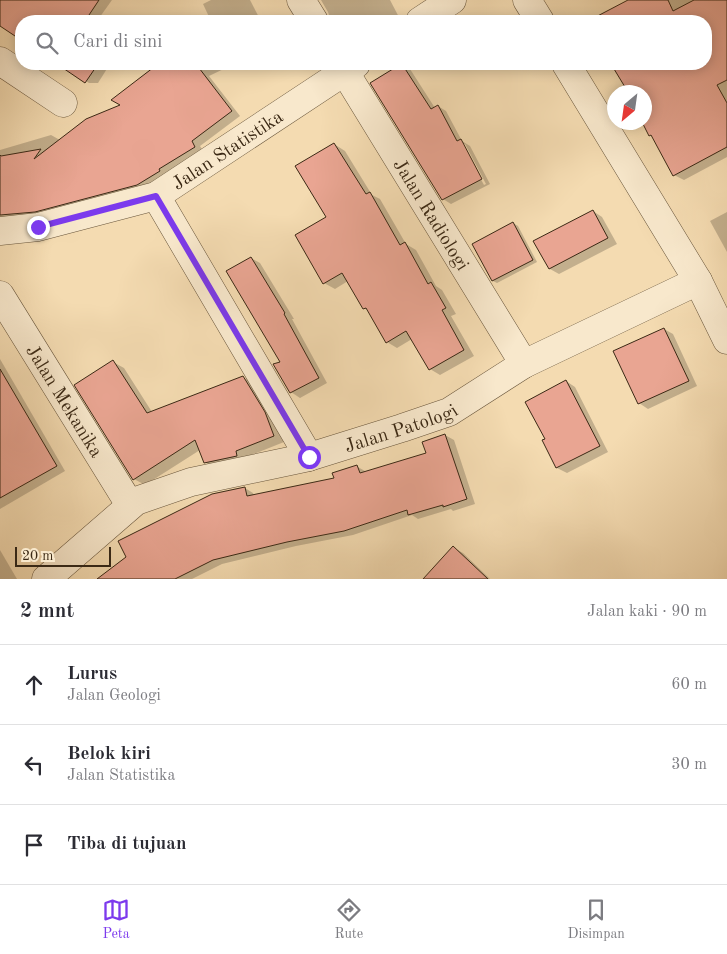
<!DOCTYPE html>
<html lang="id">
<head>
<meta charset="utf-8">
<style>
	:root { --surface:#fff; --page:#f2f2f3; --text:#2b2b33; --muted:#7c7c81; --line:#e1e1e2; --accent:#7c3aed }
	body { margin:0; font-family:"Old Standard TT",serif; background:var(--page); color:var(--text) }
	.compass { position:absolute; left:607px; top:85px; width:45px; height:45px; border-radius:50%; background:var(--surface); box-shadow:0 2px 12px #0003; rotate:209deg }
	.scale { position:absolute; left:15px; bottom:12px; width:96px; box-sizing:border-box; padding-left:5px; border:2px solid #3b2915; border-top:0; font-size:14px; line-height:18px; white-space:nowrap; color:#3b2915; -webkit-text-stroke:4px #f8e8cc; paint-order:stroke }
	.stop { position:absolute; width:15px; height:15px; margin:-11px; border:4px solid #7c3aed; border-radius:50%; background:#fff }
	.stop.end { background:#7c3aed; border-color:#fff; box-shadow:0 1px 5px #0008 }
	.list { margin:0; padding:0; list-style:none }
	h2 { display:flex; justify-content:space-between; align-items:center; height:65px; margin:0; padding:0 20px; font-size:21px }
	h2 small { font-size:16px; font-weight:400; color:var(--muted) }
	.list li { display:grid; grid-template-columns:32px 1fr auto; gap:15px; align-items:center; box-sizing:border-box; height:80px; padding:0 20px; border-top:1px solid var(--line) }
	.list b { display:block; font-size:19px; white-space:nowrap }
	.list p { margin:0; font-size:16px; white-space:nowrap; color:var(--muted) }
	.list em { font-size:16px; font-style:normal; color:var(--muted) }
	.icon { flex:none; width:28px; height:28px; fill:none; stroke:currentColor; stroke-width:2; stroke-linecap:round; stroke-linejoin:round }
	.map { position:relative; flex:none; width:727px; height:579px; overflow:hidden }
	.search { position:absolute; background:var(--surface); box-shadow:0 2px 12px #0003; left:15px; right:15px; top:15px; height:55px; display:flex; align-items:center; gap:12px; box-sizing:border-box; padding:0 18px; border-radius:20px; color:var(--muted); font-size:19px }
	.sheet { height:305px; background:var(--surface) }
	nav { display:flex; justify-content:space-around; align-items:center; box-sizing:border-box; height:70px; border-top:1px solid var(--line); background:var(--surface); font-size:14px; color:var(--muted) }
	nav a { display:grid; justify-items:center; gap:2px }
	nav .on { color:var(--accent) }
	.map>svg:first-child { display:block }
</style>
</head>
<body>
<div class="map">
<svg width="727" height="579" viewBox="0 0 727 579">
	<rect width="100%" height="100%" fill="#f4dbb1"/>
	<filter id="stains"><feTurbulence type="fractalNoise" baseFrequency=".004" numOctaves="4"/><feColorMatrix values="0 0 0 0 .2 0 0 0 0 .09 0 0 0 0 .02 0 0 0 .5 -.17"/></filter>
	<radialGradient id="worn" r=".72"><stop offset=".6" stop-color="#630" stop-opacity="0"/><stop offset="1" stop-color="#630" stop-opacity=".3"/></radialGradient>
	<g fill="#0003" fill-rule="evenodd">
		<polygon points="0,0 112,0 97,21 21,21 21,39 0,25"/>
		<polygon points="211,0 250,0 261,21 211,21 203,4"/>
		<polygon points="321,0 390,0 401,21 331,21 328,12"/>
		<polygon points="630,0 727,0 727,157 684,180 674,175 654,138 650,135 644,122 644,92 629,92 613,64 706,64 706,21 591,21"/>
		<polygon points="59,64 110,64 98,83 89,83"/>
		<polygon points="160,64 234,64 209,76 240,116 200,146 204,152 147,189 0,223 0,150 51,135 60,140 122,106 113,100"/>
		<path d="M402,65L410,69L435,108L438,106L446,111L462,141L470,146L490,184L451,204L443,199ZM462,144H465L486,184L484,185Z"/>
		<polygon points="334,144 345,151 372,195 380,199 406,244 416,250 436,286 442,290 456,314 451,316 474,356 440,375 430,369 412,339 397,348 387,342 369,311 364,308 348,281 335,289 324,283 328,218"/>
		<polygon points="593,211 602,217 617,244 559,274 550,269 535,241"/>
		<polygon points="727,212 727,252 710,221"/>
		<polygon points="513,223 518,226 537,262 497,283 493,281"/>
		<polygon points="251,258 260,263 294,319 292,319 327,383 300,398 291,392"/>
		<polygon points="664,329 673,334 697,386 648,409 639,403"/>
		<polygon points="0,359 65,471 0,509"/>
		<polygon points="113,362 124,368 152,412 243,377 254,384 275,420 284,442 216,469 205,462 200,450 145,485 134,479"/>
		<polygon points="566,381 575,387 608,452 567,473 557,468 544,441 547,439"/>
		<polygon points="445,435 454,440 475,504 453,511 451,509 418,519 412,515 353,535 296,546 222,564 192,579 99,579 128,557 245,488 253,493 254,496 336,478 356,466 365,471 366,473 427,454"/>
		<polygon points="454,548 463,553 490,579 424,579"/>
		<polygon points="0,550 17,579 0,579"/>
	</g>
	<g fill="#e9a592" stroke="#3b2915">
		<polygon points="0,0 99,0 85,21 21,21 21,40 0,26"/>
		<polygon points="628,0 668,0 673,11 694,0 727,0 727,80 717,85 727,103 727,147 673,176 651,135 649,136 642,122 644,122 644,92 628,92 611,64 706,64 706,21 588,21"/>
		<polygon points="57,64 98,64 85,83"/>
		<polygon points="158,64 196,64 232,111 192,141 195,147 159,169 160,171 137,185 35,212 0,215 0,155 1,156 41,149 34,159 86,119 120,105 111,100"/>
		<polygon points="401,64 402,64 431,109 438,105 457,141 461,139 482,179 442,200 370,83"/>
		<polygon points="334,143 366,194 370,192 400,245 405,242 428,284 431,282 446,308 442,310 464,350 429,370 406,331 386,343 366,308 363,309 342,273 323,284 295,235 326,217 295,166"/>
		<polygon points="593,210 608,238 549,269 533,241"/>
		<polygon points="513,222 533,260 492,281 472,244"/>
		<polygon points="251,257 285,313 284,314 319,378 290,393 273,364 280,362 226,271"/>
		<polygon points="664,328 689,381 638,404 613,351"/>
		<polygon points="113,360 147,413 243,376 265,412 274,436 236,451 237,456 204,463 195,440 133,480 74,385"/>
		<polygon points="0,369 57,466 0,498"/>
		<polygon points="566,380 600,446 556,468 542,440 545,439 525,402"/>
		<polygon points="445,434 467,499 443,507 443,505 408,515 407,510 344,531 287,542 213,560 175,579 97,579 126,557 118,541 212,494 245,487 247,496 334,478 332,473 357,465 360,473 426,453 422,442"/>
		<polygon points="453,546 488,579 423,579"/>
	</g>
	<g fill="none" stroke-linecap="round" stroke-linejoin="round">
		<g stroke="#69563c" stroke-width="29">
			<g id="minor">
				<polyline points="301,0 314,21"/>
				<polyline points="527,0 540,21"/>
				<polyline points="420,21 452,0"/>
				<polyline points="0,61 63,103"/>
				<path id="s1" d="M340,64L524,364"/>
				<polyline points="566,64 698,281 727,340"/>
				<polyline points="156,196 309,457"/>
				<path id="s2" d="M0,231L38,227L156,196L356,64"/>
				<path id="s3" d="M0,295L130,505"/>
				<path id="s4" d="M46,579L136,501L191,482L309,457L402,428L449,412L524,364L698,281"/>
			</g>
		</g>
		<use href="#minor" stroke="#f8e8cc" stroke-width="28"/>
	</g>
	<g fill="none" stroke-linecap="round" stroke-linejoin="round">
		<polyline stroke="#7c3aed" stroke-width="6" points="38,227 156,196 309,457"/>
	</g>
	<g text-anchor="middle" stroke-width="5" stroke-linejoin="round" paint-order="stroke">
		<g font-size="19" fill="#3b2915" stroke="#f8e8cc">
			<text dy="7" stroke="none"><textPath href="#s2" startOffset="245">Jalan Statistika</textPath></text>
			<text dy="7" stroke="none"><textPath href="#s1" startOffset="176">Jalan Radiologi</textPath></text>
			<text dy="7" stroke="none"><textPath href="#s3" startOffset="124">Jalan Mekanika</textPath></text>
			<text dy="7" stroke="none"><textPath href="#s4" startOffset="394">Jalan Patologi</textPath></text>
		</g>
	</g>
	<rect width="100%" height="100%" filter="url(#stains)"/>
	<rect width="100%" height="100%" fill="url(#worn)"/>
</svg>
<svg class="compass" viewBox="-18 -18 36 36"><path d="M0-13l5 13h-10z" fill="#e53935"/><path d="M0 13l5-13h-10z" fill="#7c7c81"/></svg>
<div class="scale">20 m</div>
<div class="stop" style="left:309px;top:457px"></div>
<div class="stop end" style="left:38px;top:227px"></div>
<div class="search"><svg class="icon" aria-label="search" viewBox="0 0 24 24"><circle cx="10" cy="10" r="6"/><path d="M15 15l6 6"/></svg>Cari di sini</div>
</div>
<section class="sheet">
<h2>2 mnt<small>Jalan kaki · 90 m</small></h2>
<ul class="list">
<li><svg class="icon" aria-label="ahead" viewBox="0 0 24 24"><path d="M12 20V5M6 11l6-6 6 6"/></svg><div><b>Lurus</b><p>Jalan Geologi</p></div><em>60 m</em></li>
<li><svg class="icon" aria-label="left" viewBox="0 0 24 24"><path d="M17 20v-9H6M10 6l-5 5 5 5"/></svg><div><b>Belok kiri</b><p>Jalan Statistika</p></div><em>30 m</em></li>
<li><svg class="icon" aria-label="arrive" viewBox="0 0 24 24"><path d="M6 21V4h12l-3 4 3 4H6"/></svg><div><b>Tiba di tujuan</b></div></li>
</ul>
</section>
<nav>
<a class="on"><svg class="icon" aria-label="map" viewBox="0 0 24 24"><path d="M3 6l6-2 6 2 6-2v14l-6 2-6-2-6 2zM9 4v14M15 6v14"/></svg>Peta</a>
<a><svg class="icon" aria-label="directions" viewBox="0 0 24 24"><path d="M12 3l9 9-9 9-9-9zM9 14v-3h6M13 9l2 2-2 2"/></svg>Rute</a>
<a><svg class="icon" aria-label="saved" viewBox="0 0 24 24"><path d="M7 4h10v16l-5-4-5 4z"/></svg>Disimpan</a>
</nav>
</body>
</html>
